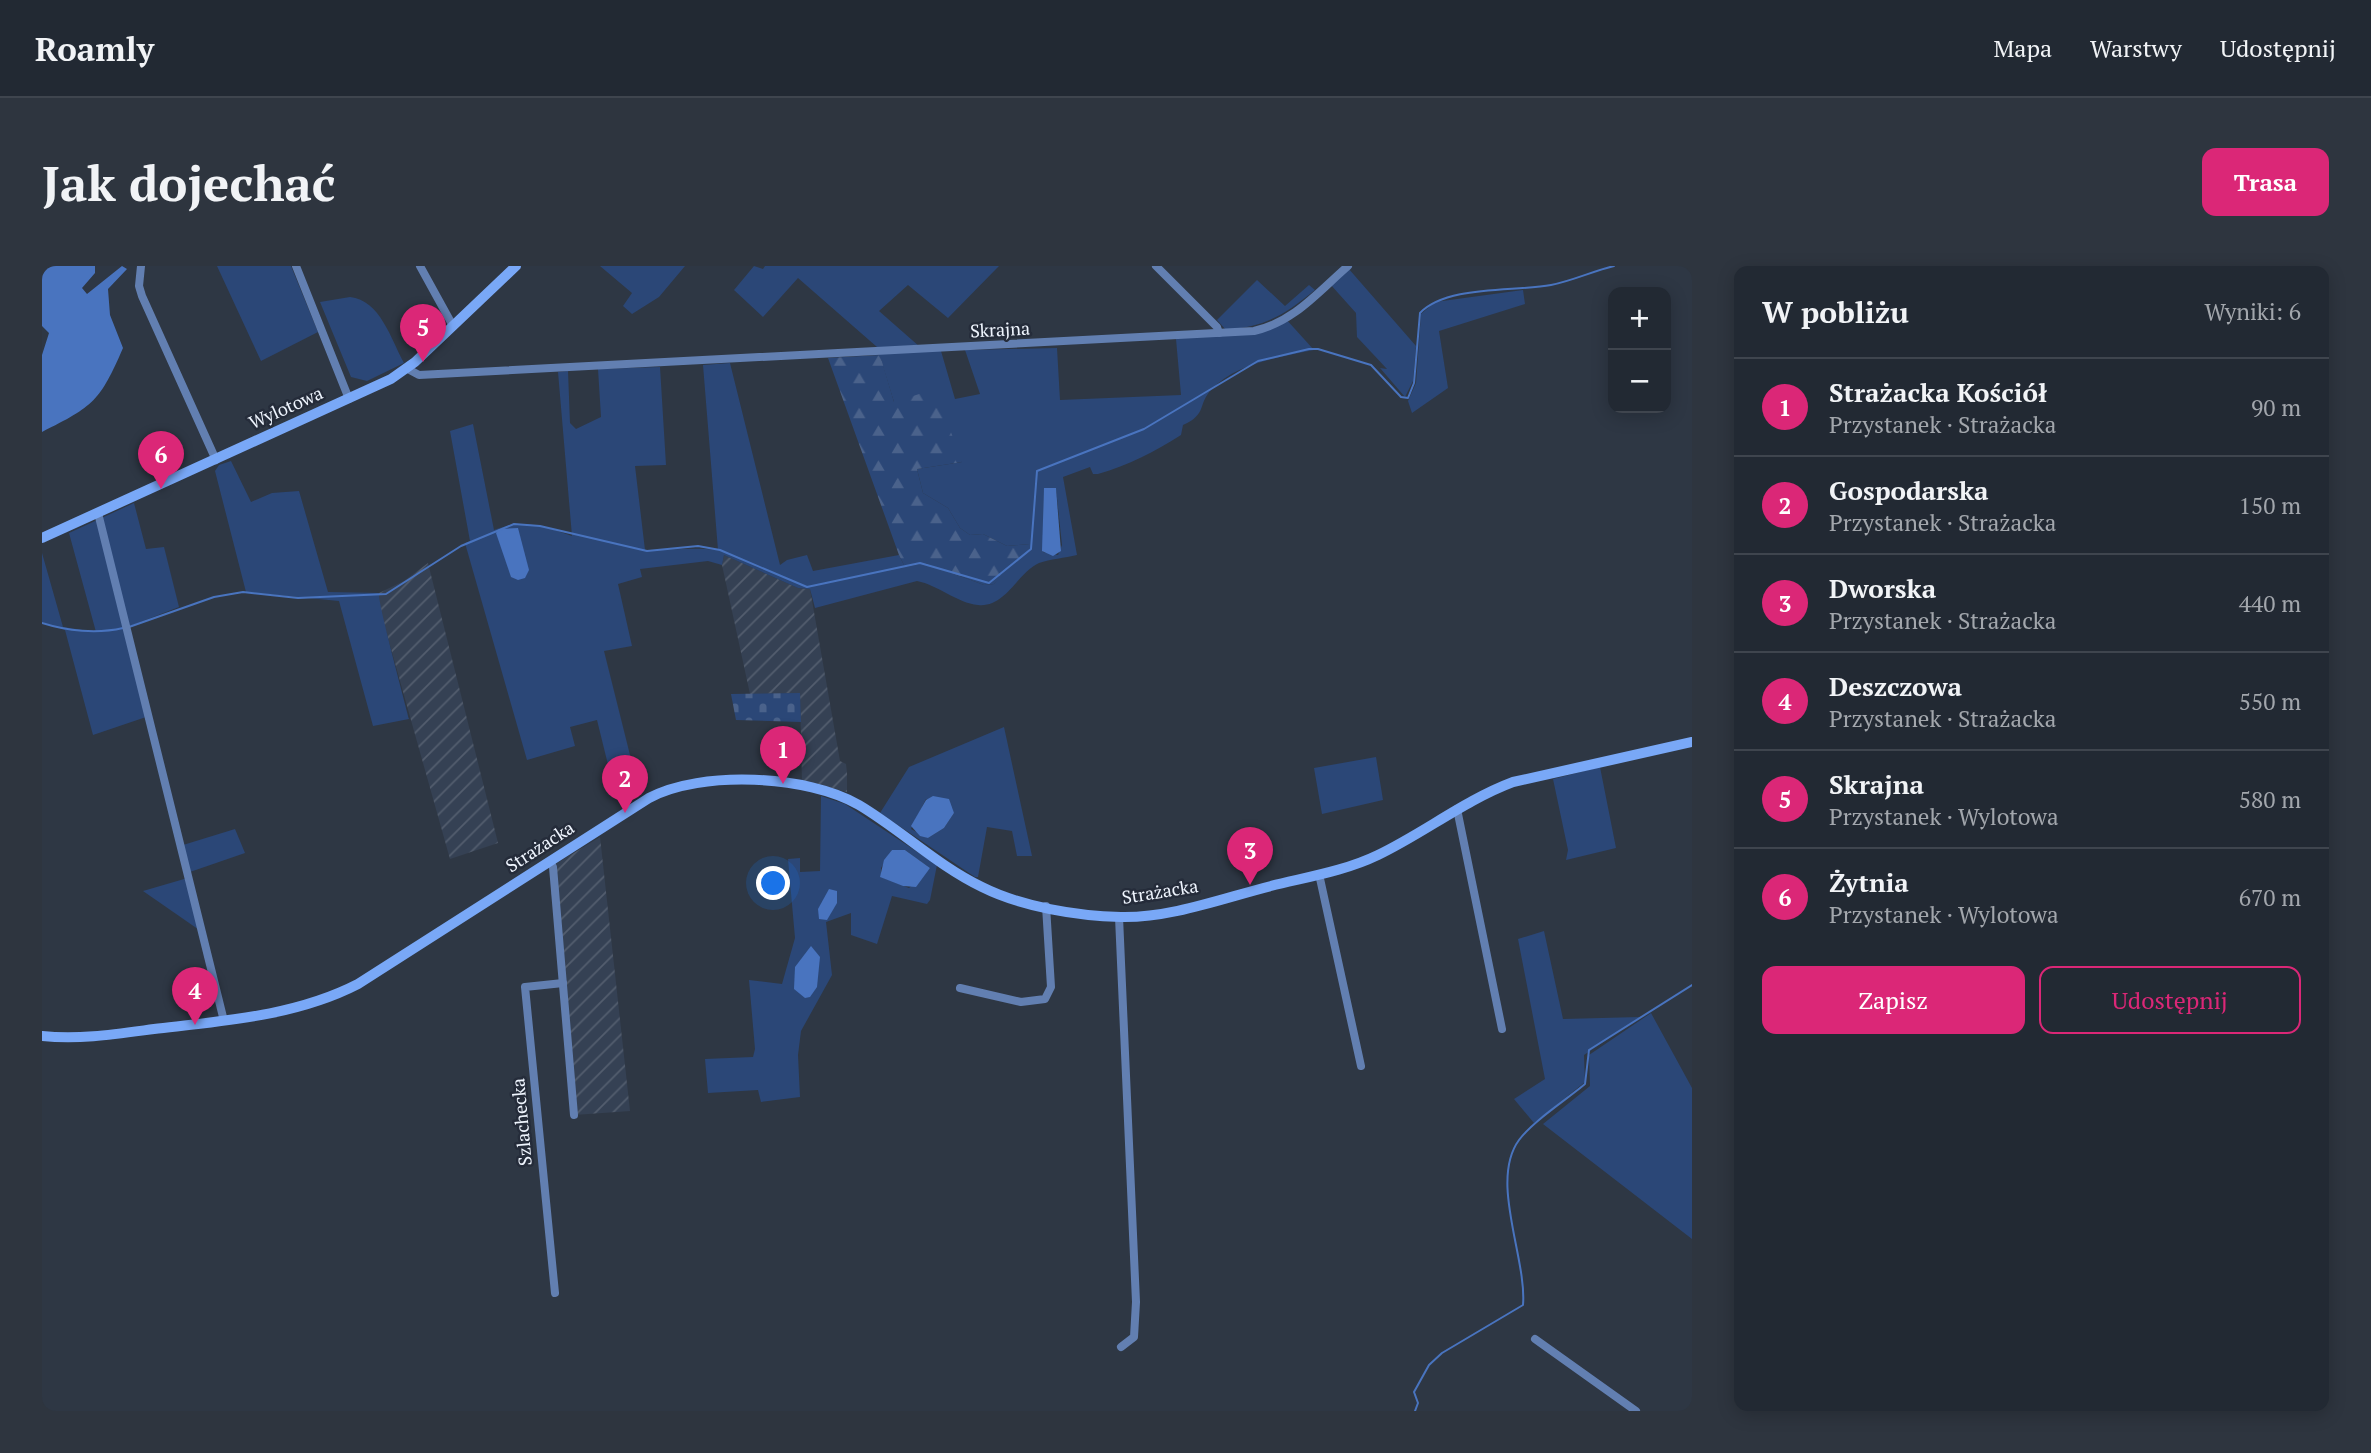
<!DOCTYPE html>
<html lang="pl">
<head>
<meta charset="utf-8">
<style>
	:root { --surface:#222933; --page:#2e353f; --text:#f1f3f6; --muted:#a2a6ac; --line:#3f454e; --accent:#db2777 }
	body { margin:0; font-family:"PT Serif",serif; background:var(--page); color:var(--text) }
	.controls { position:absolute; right:21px; top:21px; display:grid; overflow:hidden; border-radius:14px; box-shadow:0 4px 18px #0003 }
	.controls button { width:63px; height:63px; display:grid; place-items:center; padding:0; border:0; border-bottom:2px solid var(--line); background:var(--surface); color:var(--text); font:35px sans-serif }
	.you { position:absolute; left:732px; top:618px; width:24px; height:24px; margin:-18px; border:5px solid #fff; border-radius:50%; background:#1a73e8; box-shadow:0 0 0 10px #1a73e833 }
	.badge { display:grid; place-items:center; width:46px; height:46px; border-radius:50%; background:var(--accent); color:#fff; font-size:23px; font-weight:700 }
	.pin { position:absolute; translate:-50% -58px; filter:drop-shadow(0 2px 4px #0008) }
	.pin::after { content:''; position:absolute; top:37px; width:24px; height:21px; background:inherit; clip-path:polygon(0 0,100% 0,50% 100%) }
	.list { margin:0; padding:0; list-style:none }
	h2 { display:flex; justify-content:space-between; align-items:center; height:91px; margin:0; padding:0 28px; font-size:30px }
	h2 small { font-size:23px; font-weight:400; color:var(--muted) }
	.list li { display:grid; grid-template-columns:46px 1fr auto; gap:21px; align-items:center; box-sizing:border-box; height:98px; padding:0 28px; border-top:2px solid var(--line) }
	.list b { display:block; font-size:26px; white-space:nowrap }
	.list p { margin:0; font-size:23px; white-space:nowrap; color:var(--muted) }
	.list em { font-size:23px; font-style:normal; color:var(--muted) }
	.actions { display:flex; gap:14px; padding:21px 28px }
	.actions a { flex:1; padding:16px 0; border:2px solid var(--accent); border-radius:14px; text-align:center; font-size:24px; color:var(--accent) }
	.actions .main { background:var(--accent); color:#fff }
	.map { position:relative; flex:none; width:1650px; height:1145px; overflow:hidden; border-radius:14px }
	header { display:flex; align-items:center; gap:42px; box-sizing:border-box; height:98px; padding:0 35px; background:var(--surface); border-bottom:2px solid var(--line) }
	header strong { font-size:33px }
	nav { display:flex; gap:38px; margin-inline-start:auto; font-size:24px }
	.intro { display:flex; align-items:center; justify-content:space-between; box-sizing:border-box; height:168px; padding:0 42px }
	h1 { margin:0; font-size:49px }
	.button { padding:18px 32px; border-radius:14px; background:var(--accent); color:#fff; font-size:24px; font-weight:700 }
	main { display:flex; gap:42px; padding:0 42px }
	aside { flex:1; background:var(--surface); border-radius:14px; box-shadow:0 4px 18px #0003 }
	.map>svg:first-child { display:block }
</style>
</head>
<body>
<header>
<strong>Roamly</strong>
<nav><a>Mapa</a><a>Warstwy</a><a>Udostępnij</a></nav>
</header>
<div class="intro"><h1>Jak dojechać</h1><a class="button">Trasa</a></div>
<main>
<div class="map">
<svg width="1650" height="1145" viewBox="0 0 1650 1145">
	<defs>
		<pattern id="industrial-furrows" width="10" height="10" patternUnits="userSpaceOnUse" patternTransform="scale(1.75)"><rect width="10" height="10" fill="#354154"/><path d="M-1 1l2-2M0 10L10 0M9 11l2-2" fill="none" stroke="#535d6e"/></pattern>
		<pattern id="forest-firs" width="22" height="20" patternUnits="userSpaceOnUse" patternTransform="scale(1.75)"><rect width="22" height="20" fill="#2b4777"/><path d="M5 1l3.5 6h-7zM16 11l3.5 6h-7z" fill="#4a628b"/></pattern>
		<pattern id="cemetery-stones" width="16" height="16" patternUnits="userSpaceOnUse" patternTransform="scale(1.75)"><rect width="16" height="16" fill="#2b4777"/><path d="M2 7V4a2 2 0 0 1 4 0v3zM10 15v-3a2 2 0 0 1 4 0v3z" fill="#4a628b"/></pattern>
	</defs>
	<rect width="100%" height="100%" fill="#2e3744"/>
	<g fill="url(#industrial-furrows)">
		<polygon points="682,289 756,322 768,323 798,495 804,498 805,507 805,526 760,515 758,427 708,428 680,299"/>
		<polygon points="386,297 456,577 408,593 335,333 337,327 362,315"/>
		<polygon points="558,571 588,845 532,849 507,602"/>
	</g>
	<g fill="#2b4777" fill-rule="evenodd">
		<polygon points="175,0 249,0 276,66 219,95"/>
		<polygon points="558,0 643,0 617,31 590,48 581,40 590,27"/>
		<path d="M712,0L721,3L723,0H957L906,52L866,19L837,45L878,81L899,85L913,133L938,128L923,84L1015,82L1018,134L1139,129L1134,73L1137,69L1216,64L1243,52L1272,84C1239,91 1194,97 1170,123C1155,138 1166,148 1141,159L1139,169C1112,186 1087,199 1056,208H1051L1048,201L1021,211L1035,289C1023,292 1008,293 997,297C975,307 964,342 936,339C915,337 896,319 875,315L773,342L768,323L756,322L682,289L680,299L666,295L598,303L600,311L576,318L590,380L562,385L594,513L571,519L555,454L528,461L533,480L485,494L423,277L428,275L408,165L431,158L452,264C484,253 498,259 530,270L516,106L526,105L528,157L534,163L559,151L556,103L618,101L624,199L593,200L603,284C628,284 652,281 676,284L661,99L688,97L738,299L745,294L765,289L771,305L857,289L863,301L883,297L942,319L952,318L988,278L965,280L941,268L928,269L918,262L906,242L881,227L875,203L920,196L852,136L835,81L756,12L721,51L692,24ZM1002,223H1014L1020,279L1016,289L1001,286Z"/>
		<polygon points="1306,2 1374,80 1371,115 1363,131 1338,102 1345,103 1315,71 1314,47 1288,18"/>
		<path d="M1215,14L1243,40L1267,19L1273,24C1242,49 1225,60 1184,64L1175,54Z"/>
		<polygon points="1481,24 1483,38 1397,65 1406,122 1370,147 1366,135 1374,117 1379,48 1393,36"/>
		<path d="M308,31C338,34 349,73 362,97L325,115L309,111L278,36Z"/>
		<path d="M189,195L209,236L230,227L257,225L286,326L337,327C335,334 363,436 367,453L331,460L297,335L204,326L173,205L177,199Z"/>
		<polygon points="92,237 104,283 122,281 137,341 83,362 107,450 51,469 23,364 0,356 0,287 21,361 54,366 27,267"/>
		<path d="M962,461L990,590H975L970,565L945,561L936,611H933L838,547L867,501ZM884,533L912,547L902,562L886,572L869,563Z"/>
		<polygon points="1334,491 1341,534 1280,548 1272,502"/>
		<polygon points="1558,501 1574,582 1524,594 1526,584 1511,513"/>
		<path d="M779,530L803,538L895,599L888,634L885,638L850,630L835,678L809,669V647L784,656L790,709L759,765L756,789L758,831L719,836L716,824L666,827L663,793L711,791L713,783L707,714L740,718L753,672L746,593L758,592V606L778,605ZM850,584H863L888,602L867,622L839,611V602Z"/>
		<polygon points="193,563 203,587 148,606 141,579"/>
		<polygon points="149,611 163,668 101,625"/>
		<polygon points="1502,665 1521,753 1598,751 1542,789 1543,816 1492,857 1472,833 1503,813 1476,673"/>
		<polygon points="1609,747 1650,822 1650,973 1501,858 1548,820 1547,789"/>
	</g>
	<polygon fill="url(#forest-firs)" points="838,89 852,136 893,123 920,196 875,203 881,227 906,242 918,262 928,269 941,268 965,280 988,278 992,282 952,318 942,319 883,297 863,301 857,289 786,92"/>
	<polygon fill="url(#cemetery-stones)" points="758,427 759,456 694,454 689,428"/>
	<g fill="#4974bf">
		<path d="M0,0H53V7L40,22L45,28L80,0L85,3L66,23L68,49L81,82C58,135 52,140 0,166V89L7,67L0,60Z"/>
		<polygon points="1002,222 1014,222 1019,285 1011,290 1000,285"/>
		<polygon points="476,262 487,304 483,312 476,314 469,311 454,267 457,263"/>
		<polygon points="891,530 907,533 912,547 902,562 886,572 878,570 869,560 884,534"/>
		<polygon points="850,584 863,584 888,602 874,621 861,620 838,611 842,594"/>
		<polygon points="787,623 795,625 795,637 785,654 777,653 776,643"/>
		<polygon points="769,680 778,691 775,721 768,731 763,732 752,723 753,701"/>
	</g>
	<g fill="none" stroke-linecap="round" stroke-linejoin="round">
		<g stroke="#4974bf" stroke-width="2">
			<path d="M0,357C25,365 55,368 81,362"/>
			<path d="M87,361L172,331L201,326L256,332L344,328L419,280L472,258L498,260L605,285L656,280L678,284L765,321L878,297L947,317L989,283L995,205L1102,163L1216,95L1267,83H1276L1329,99L1359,131L1366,132L1372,117L1378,47C1405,19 1472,26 1509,19C1530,15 1551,5 1572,0"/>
			<path d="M1373,1145L1376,1137L1372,1126L1387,1099L1400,1087L1481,1039C1485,992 1447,915 1477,874C1491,855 1524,834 1543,818L1547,784L1650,719"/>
		</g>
		<g stroke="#627fb1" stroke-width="8">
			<polyline points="99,0 97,20 100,30 174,194"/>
			<polyline points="254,0 307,133"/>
			<polyline points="378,0 411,60"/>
			<polyline points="1114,0 1175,61 1177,67"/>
			<path d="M364,102L377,109L1212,65C1252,56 1276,26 1306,0"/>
			<polyline points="56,247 182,755"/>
			<polyline points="1415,543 1460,763"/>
			<polyline points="508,595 511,601 532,849"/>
			<polyline points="1277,608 1319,800"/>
			<polyline points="1077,651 1094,1036 1092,1071 1079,1081"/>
			<polyline points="918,722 979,736 1003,733 1009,721 1004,640"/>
			<polyline points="513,1027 483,721 521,717"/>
			<polyline points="1493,1073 1594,1145"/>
		</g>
		<g stroke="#79a8f7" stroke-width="10">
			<polyline points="0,272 349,113 373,96 474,0"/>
			<path d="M0,770C38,774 75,768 112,763C181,755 254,750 316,718L607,532C659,504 766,509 817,539C859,564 896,600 940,621C980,641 1035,650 1079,651C1129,652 1181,632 1229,620C1265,611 1303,605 1336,589C1382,567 1423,534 1471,516L1650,476"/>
		</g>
	</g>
	<g text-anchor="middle" stroke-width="5" stroke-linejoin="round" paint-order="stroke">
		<g font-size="18" fill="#eff5fe" stroke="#252c3a">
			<text transform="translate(958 64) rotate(-3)" y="6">Skrajna</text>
			<text transform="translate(244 142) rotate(-24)" y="6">Wylotowa</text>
			<text transform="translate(498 581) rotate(-33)" y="6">Strażacka</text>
			<text transform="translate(1118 626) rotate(-9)" y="6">Strażacka</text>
			<text transform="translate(480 856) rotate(-95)" y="6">Szlachecka</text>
		</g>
	</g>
</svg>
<div class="controls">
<button>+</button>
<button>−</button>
</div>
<div class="you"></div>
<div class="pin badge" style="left:741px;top:518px">1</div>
<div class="pin badge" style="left:583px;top:547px">2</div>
<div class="pin badge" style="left:1208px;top:619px">3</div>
<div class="pin badge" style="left:153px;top:759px">4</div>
<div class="pin badge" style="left:381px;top:96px">5</div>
<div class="pin badge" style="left:119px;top:223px">6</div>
</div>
<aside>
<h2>W pobliżu<small>Wyniki: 6</small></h2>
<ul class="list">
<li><span class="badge">1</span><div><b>Strażacka Kościół</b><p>Przystanek · Strażacka</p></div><em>90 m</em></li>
<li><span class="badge">2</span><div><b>Gospodarska</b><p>Przystanek · Strażacka</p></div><em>150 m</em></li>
<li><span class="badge">3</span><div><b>Dworska</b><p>Przystanek · Strażacka</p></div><em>440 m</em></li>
<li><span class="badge">4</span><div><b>Deszczowa</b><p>Przystanek · Strażacka</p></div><em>550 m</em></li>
<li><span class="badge">5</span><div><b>Skrajna</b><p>Przystanek · Wylotowa</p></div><em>580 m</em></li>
<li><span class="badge">6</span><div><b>Żytnia</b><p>Przystanek · Wylotowa</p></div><em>670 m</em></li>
</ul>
<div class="actions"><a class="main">Zapisz</a><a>Udostępnij</a></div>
</aside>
</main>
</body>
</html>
